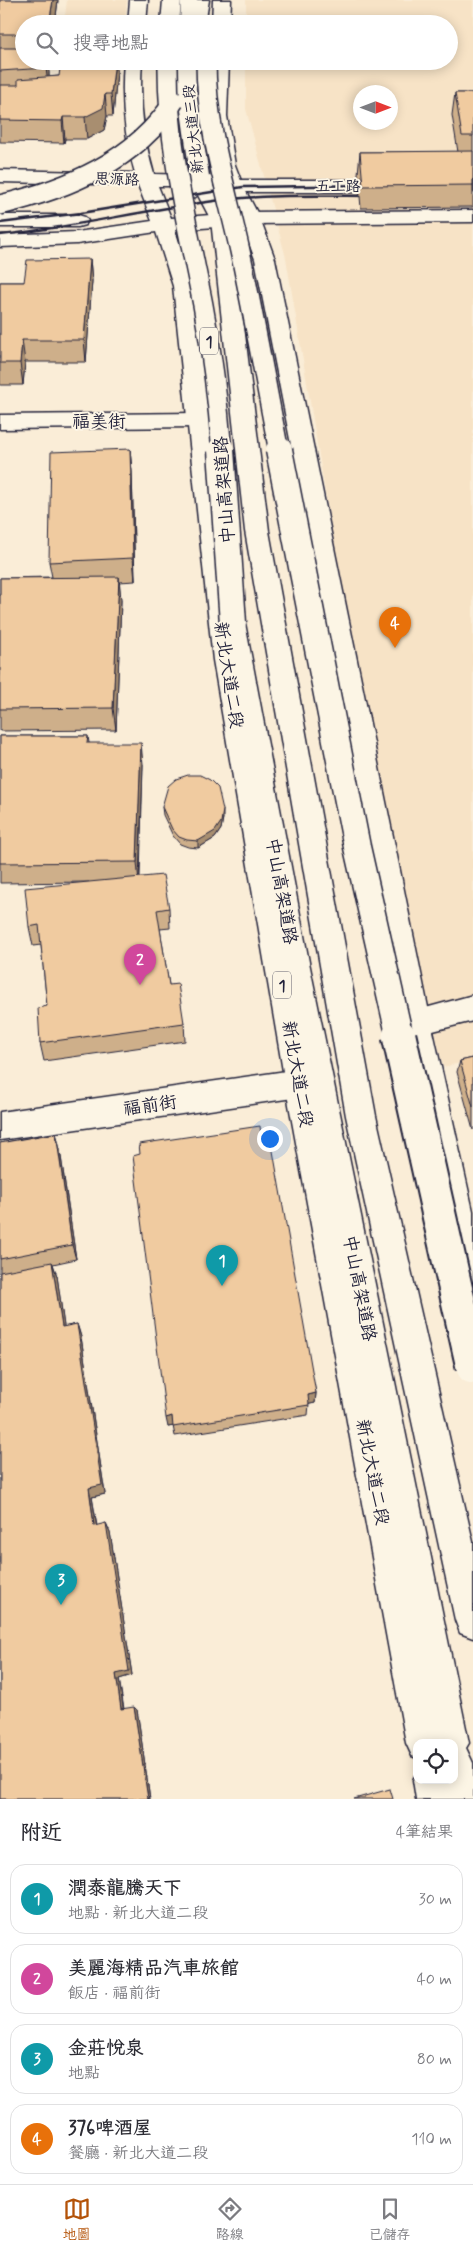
<!DOCTYPE html>
<html lang="zh-TW">
<head>
<meta charset="utf-8">
<style>
	:root { --surface:#fff; --page:#f7f7f7; --text:#2b2b33; --muted:#7c7c81; --line:#e1e1e2; --accent:#b45309 }
	body { margin:0; font-family:Mynerve,"LXGW WenKai TC",sans-serif; background:var(--page); color:var(--text) }
	.controls { position:absolute; right:15px; bottom:15px; display:grid; overflow:hidden; border-radius:10px; box-shadow:0 2px 12px #0003 }
	.controls button { width:45px; height:45px; display:grid; place-items:center; padding:0; border:0; border-bottom:1px solid var(--line); background:var(--surface); color:var(--text); font:25px sans-serif }
	.compass { position:absolute; left:353px; top:85px; width:45px; height:45px; border-radius:50%; background:var(--surface); box-shadow:0 2px 12px #0003; rotate:90deg }
	.you { position:absolute; left:269px; top:1138px; width:18px; height:18px; margin:-12px; border:4px solid #fff; border-radius:50%; background:#1a73e8; box-shadow:0 0 0 8px #1a73e833 }
	.badge { display:grid; place-items:center; width:32px; height:32px; border-radius:50%; background:var(--accent); color:#fff; font-size:16px; font-weight:700 }
	.pin { position:absolute; translate:-50% -41px; filter:drop-shadow(0 1px 2px #0008) }
	.pin::after { content:''; position:absolute; top:26px; width:18px; height:15px; background:inherit; clip-path:polygon(0 0,100% 0,50% 100%) }
	.list { margin:0; padding:0; list-style:none }
	h2 { display:flex; justify-content:space-between; align-items:center; height:65px; margin:0; padding:0 20px; font-size:21px }
	h2 small { font-size:16px; font-weight:400; color:var(--muted) }
	.list li { display:grid; grid-template-columns:32px 1fr auto; gap:15px; align-items:center; box-sizing:border-box; height:70px; margin:0 10px 10px; padding:0 10px; border:1px solid var(--line); border-radius:15px }
	.list b { display:block; font-size:19px; white-space:nowrap }
	.list p { margin:0; font-size:16px; white-space:nowrap; color:var(--muted) }
	.list em { font-size:16px; font-style:normal; color:var(--muted) }
	.icon { flex:none; width:28px; height:28px; fill:none; stroke:currentColor; stroke-width:2; stroke-linecap:round; stroke-linejoin:round }
	.map { position:relative; flex:none; width:473px; height:1799px; overflow:hidden }
	.search { position:absolute; background:var(--surface); box-shadow:0 2px 12px #0003; left:15px; right:15px; top:15px; height:55px; display:flex; align-items:center; gap:12px; box-sizing:border-box; padding:0 18px; border-radius:28px; color:var(--muted); font-size:19px }
	.sheet { height:385px; background:var(--surface) }
	nav { display:flex; justify-content:space-around; align-items:center; box-sizing:border-box; height:70px; border-top:1px solid var(--line); background:var(--surface); font-size:14px; color:var(--muted) }
	nav a { display:grid; justify-items:center; gap:2px }
	nav .on { color:var(--accent) }
	.map>svg:first-child { display:block }
</style>
</head>
<body>
<div class="map">
<svg width="473" height="1799" viewBox="0 0 473 1799">
	<rect width="100%" height="100%" fill="#faedd7"/>
	<filter id="ink" filterUnits="userSpaceOnUse"><feTurbulence type="fractalNoise" baseFrequency=".02" numOctaves="2"/><feDisplacementMap in="SourceGraphic" scale="10" xChannelSelector="R" yChannelSelector="G"/><feConvolveMatrix kernelMatrix="1 2 1 2 8 2 1 2 1" color-interpolation-filters="sRGB"/></filter>
	<g filter="url(#ink)">
		<g fill="#f7e3c6" fill-rule="evenodd">
			<polygon points="67,0 127,0 125,24 64,24"/>
			<path d="M246,0H473V1060L443,1067L374,762L340,581L286,258L246,109V61H449V24H246ZM360,92H390V122H360Z"/>
		</g>
		<g fill="none" stroke-linecap="round" stroke-linejoin="round">
			<g stroke="#22223b" stroke-width="3">
				<g id="minor">
					<polygon points="233,180 473,180 473,192 233,192 226,190 223,186 226,182"/>
					<polygon points="473,210 473,222 250,224 243,222 240,218 243,214 250,212"/>
					<polygon points="198,413 206,415 209,420 206,425 198,427 0,429 0,415"/>
					<polygon points="473,995 473,1021 417,1035 407,1031 403,1022 407,1013"/>
					<polygon points="300,1069 310,1073 315,1083 310,1093 300,1097 0,1140 0,1112"/>
				</g>
			</g>
			<g stroke="#22223b" stroke-width="3">
				<g id="major">
					<polygon points="130,0 148,0 146,24 128,24"/>
					<polygon points="181,0 199,0 198,24 180,24"/>
					<polygon points="213,0 231,0 230,24 212,24"/>
					<path d="M124,61H142C139,99 143,137 154,174L190,175L178,89L179,61H197L196,89L209,176L214,177L217,181L214,185L205,187C197,196 194,202 181,199L178,195L185,186H158L171,218L237,213C230,198 221,183 216,167C205,133 210,96 211,61H229L227,116L235,165L243,186L260,218L275,259L431,1022L473,1211V1299L462,1294L457,1283L403,1022L255,259L242,225L175,230L193,286L237,660L315,1083L444,1743H417V1758L412,1756L406,1743L285,1083L213,660L173,286L156,232L77,244L0,247V235L77,232L152,221L138,185L0,182V170L135,173C124,137 121,99 124,61Z"/>
					<polygon points="0,215 78,215 85,217 88,221 85,225 78,227 0,227"/>
					<polygon points="417,1771 417,1780 451,1780 454,1799 416,1799 413,1780"/>
				</g>
			</g>
			<g stroke="#22223b" stroke-width="3">
				<g id="highway">
					<polygon points="163,0 181,0 179,24 161,24"/>
					<polygon points="191,0 209,0 205,24 187,24"/>
					<polygon points="200,174 207,176 210,180 231,220 269,531 376,1116 473,1542 473,1638 460,1633 455,1620 346,1116 245,531 211,220 190,180 193,176"/>
					<polygon points="233,614 242,617 245,623 309,962 469,1743 466,1748 473,1763 473,1799 443,1799 439,1780 454,1780 454,1743 431,1743 281,962 221,623 224,617"/>
				</g>
			</g>
			<use href="#minor" fill="#fcf5e5" fill-rule="evenodd"/>
			<use href="#major" fill="#fcf5e5" fill-rule="evenodd"/>
			<use href="#highway" fill="#fcf5e5" fill-rule="evenodd"/>
			<g stroke="#22223b" stroke-width="2.5">
				<polyline points="0,223 81,213 243,187 372,185"/>
				<path d="M0,235C72,228 142,210 214,201C267,194 321,196 374,196"/>
			</g>
			<g stroke="#22223b" stroke-width="22" stroke-linecap="butt">
				<g id="highway-bridge-far2">
					<path d="M168,61C167,145 187,223 203,305C212,353 218,402 222,452"/>
					<path d="M206,61C206,126 226,188 240,251C254,317 266,385 279,452"/>
					<path d="M0,205C67,189 136,161 174,101"/>
				</g>
			</g>
			<g stroke="#22223b" stroke-width="29" stroke-linecap="butt">
				<g id="highway-bridge-far1">
					<polyline points="221,450 233,623"/>
					<polyline points="279,450 357,847 400,1038"/>
				</g>
			</g>
			<g stroke="#22223b" stroke-width="37" stroke-linecap="butt">
				<polyline id="highway-bridge" points="399,1036 473,1367"/>
			</g>
			<use href="#highway-bridge-far2" stroke="#fcf5e5" stroke-width="19"/>
			<use href="#highway-bridge-far1" stroke="#fcf5e5" stroke-width="26"/>
			<use href="#highway-bridge" stroke="#fcf5e5" stroke-width="33"/>
		</g>
		<g fill="#ceaf8a" stroke="#22223b">
			<polygon points="0,0 58,0 55,24 24,24 24,61 48,61 49,77 59,76 118,61 113,116 107,116 104,130 87,139 65,139 64,143 0,142"/>
			<polygon points="455,93 473,93 473,207 361,208 358,174 360,152 458,152 452,115"/>
			<polygon points="90,259 92,281 86,362 25,362 23,385 0,385 0,282 24,282"/>
			<polygon points="130,449 132,472 135,581 119,582 121,600 116,730 0,731 0,578 52,577 49,562"/>
			<polygon points="0,736 88,736 89,743 143,764 140,877 169,908 170,928 160,929 169,985 184,1023 185,1041 44,1061 40,1043 47,1006 41,945 33,946 29,927 89,882 0,883"/>
			<polygon points="162,807 223,818 221,829 215,838 198,848 188,847 180,844 173,836 163,815"/>
			<polygon points="473,1058 473,1130 457,1072 460,1061"/>
			<polygon points="56,1133 60,1150 76,1259 53,1264 57,1276 64,1327 77,1324 81,1337 105,1494 92,1497 97,1526 106,1523 110,1532 132,1675 119,1679 124,1709 137,1710 150,1799 0,1799 0,1143"/>
			<polygon points="261,1135 316,1393 315,1403 309,1404 308,1415 175,1436 173,1426 168,1427"/>
		</g>
		<g fill="#a88e70" stroke="#22223b">
			<polygon points="53,0 58,0 55,24 49,24"/>
			<polygon points="46,61 48,61 49,72 49,92 46,68"/>
			<polygon points="115,61 118,61 113,116 111,94"/>
			<polygon points="105,94 107,116 104,130 87,139 85,117"/>
			<polygon points="63,117 65,139 64,143 62,121"/>
			<polygon points="90,259 92,281 86,362 84,340"/>
			<polygon points="22,340 25,362 23,385 20,363"/>
			<polygon points="130,449 132,472 135,581 133,558"/>
			<polygon points="119,577 121,600 116,730 113,708"/>
			<polygon points="141,743 143,764 139,882 137,862"/>
			<polygon points="223,810 223,818 221,829 215,838 198,848 198,841"/>
			<polygon points="56,1133 60,1150 76,1259 72,1245"/>
			<polygon points="52,1262 57,1276 66,1340 62,1327"/>
			<polygon points="77,1324 81,1337 105,1494 92,1497 98,1535 94,1526 89,1488"/>
			<polygon points="316,1393 315,1403 306,1405 308,1395"/>
			<polygon points="172,1416 174,1426 168,1427 166,1418"/>
			<polygon points="106,1523 110,1532 132,1675 119,1679 124,1713 121,1709 116,1674"/>
			<polygon points="134,1707 137,1710 150,1799 148,1799"/>
		</g>
		<g fill="#f0cba0" stroke="#22223b">
			<polygon points="0,0 53,0 49,24 24,24 24,34 0,34"/>
			<rect x="66" y="20" width="53" height="4"/>
			<polygon points="0,48 24,48 24,61 46,61 46,68 0,71"/>
			<polygon points="61,61 115,61 111,94 105,94 103,108 85,117 63,117 62,121 0,120 0,85 18,85 18,79 59,76"/>
			<polygon points="455,93 473,93 473,136 462,136"/>
			<polygon points="473,151 473,185 363,186 360,152"/>
			<polygon points="90,259 84,340 22,340 20,363 0,363 0,282 24,282 27,260"/>
			<polygon points="130,449 133,558 49,562 51,452"/>
			<polygon points="119,577 113,708 0,709 0,578"/>
			<polygon points="0,736 88,736 87,743 141,743 137,862 0,863"/>
			<polygon points="188,775 200,775 210,780 218,788 223,810 221,822 215,831 198,841 187,840 179,837 172,829 162,807 168,786 176,779"/>
			<polygon points="163,875 169,908 157,910 169,985 178,984 184,1023 40,1043 38,1008 47,1006 39,925 29,927 25,888"/>
			<polygon points="473,1058 473,1107 460,1061"/>
			<polygon points="260,1126 261,1135 270,1134 316,1393 308,1395 309,1405 173,1427 172,1416 166,1418 133,1156 140,1154 139,1144"/>
			<polygon points="56,1133 72,1245 0,1259 0,1143"/>
			<polygon points="52,1262 62,1327 77,1324 102,1485 89,1488 94,1526 106,1523 129,1671 116,1674 121,1709 134,1707 148,1799 0,1799 0,1272"/>
			<polygon points="390,1789 393,1799 354,1799"/>
		</g>
	</g>
	<g text-anchor="middle" stroke-width="4" stroke-linejoin="round" paint-order="stroke">
		<g font-size="15" fill="#22223b" stroke="#fcf5e5">
			<text transform="translate(193 129) rotate(-96)" y="5">新北大道三段</text>
			<text transform="translate(117 179) rotate(2)" y="5">思源路</text>
			<text x="338" y="191">五工路</text>
		</g>
		<g fill="#fcf5e5" stroke="#63616e" stroke-width="1">
			<rect x="200" y="327.5" width="18" height="27" rx="4"/>
			<rect x="273" y="971.5" width="18" height="27" rx="4"/>
		</g>
		<g font-size="16" font-weight="bold" fill="#22223b">
			<text x="209" y="347">1</text>
			<text x="282" y="991">1</text>
		</g>
		<g font-size="18" fill="#22223b" stroke="#fcf5e5">
			<text x="99" y="427">福美街</text>
			<text transform="translate(224 490) rotate(-94)" y="6">中山高架道路</text>
			<text transform="translate(229 675) rotate(81)" y="6">新北大道二段</text>
			<text transform="translate(282 891) rotate(80)" y="6">中山高架道路</text>
			<text transform="translate(298 1074) rotate(80)" y="6">新北大道二段</text>
			<text transform="translate(150 1105) rotate(-8)" y="6">福前街</text>
			<text transform="translate(360 1288) rotate(79)" y="6">中山高架道路</text>
			<text transform="translate(373 1472) rotate(79)" y="6">新北大道二段</text>
		</g>
	</g>
</svg>
<div class="controls">
<button><svg class="icon" aria-label="locate" viewBox="0 0 24 24"><circle cx="12" cy="12" r="6"/><path d="M12 2v4M12 18v4M2 12h4M18 12h4"/></svg></button>
</div>
<svg class="compass" viewBox="-18 -18 36 36"><path d="M0-13l5 13h-10z" fill="#e53935"/><path d="M0 13l5-13h-10z" fill="#7c7c81"/></svg>
<div class="you"></div>
<div class="pin badge" style="left:222px;top:1286px;background:#0f9aa8">1</div>
<div class="pin badge" style="left:140px;top:985px;background:#d1479c">2</div>
<div class="pin badge" style="left:61px;top:1605px;background:#0f9aa8">3</div>
<div class="pin badge" style="left:395px;top:648px;background:#e8710a">4</div>
<div class="search"><svg class="icon" aria-label="search" viewBox="0 0 24 24"><circle cx="10" cy="10" r="6"/><path d="M15 15l6 6"/></svg>搜尋地點</div>
</div>
<section class="sheet">
<h2>附近<small>4筆結果</small></h2>
<ul class="list">
<li><span class="badge" style="background:#0f9aa8">1</span><div><b>潤泰龍騰天下</b><p>地點 · 新北大道二段</p></div><em>30 m</em></li>
<li><span class="badge" style="background:#d1479c">2</span><div><b>美麗海精品汽車旅館</b><p>飯店 · 福前街</p></div><em>40 m</em></li>
<li><span class="badge" style="background:#0f9aa8">3</span><div><b>金莊悅泉</b><p>地點</p></div><em>80 m</em></li>
<li><span class="badge" style="background:#e8710a">4</span><div><b>376啤酒屋</b><p>餐廳 · 新北大道二段</p></div><em>110 m</em></li>
</ul>
</section>
<nav>
<a class="on"><svg class="icon" aria-label="map" viewBox="0 0 24 24"><path d="M3 6l6-2 6 2 6-2v14l-6 2-6-2-6 2zM9 4v14M15 6v14"/></svg>地圖</a>
<a><svg class="icon" aria-label="directions" viewBox="0 0 24 24"><path d="M12 3l9 9-9 9-9-9zM9 14v-3h6M13 9l2 2-2 2"/></svg>路線</a>
<a><svg class="icon" aria-label="saved" viewBox="0 0 24 24"><path d="M7 4h10v16l-5-4-5 4z"/></svg>已儲存</a>
</nav>
</body>
</html>
